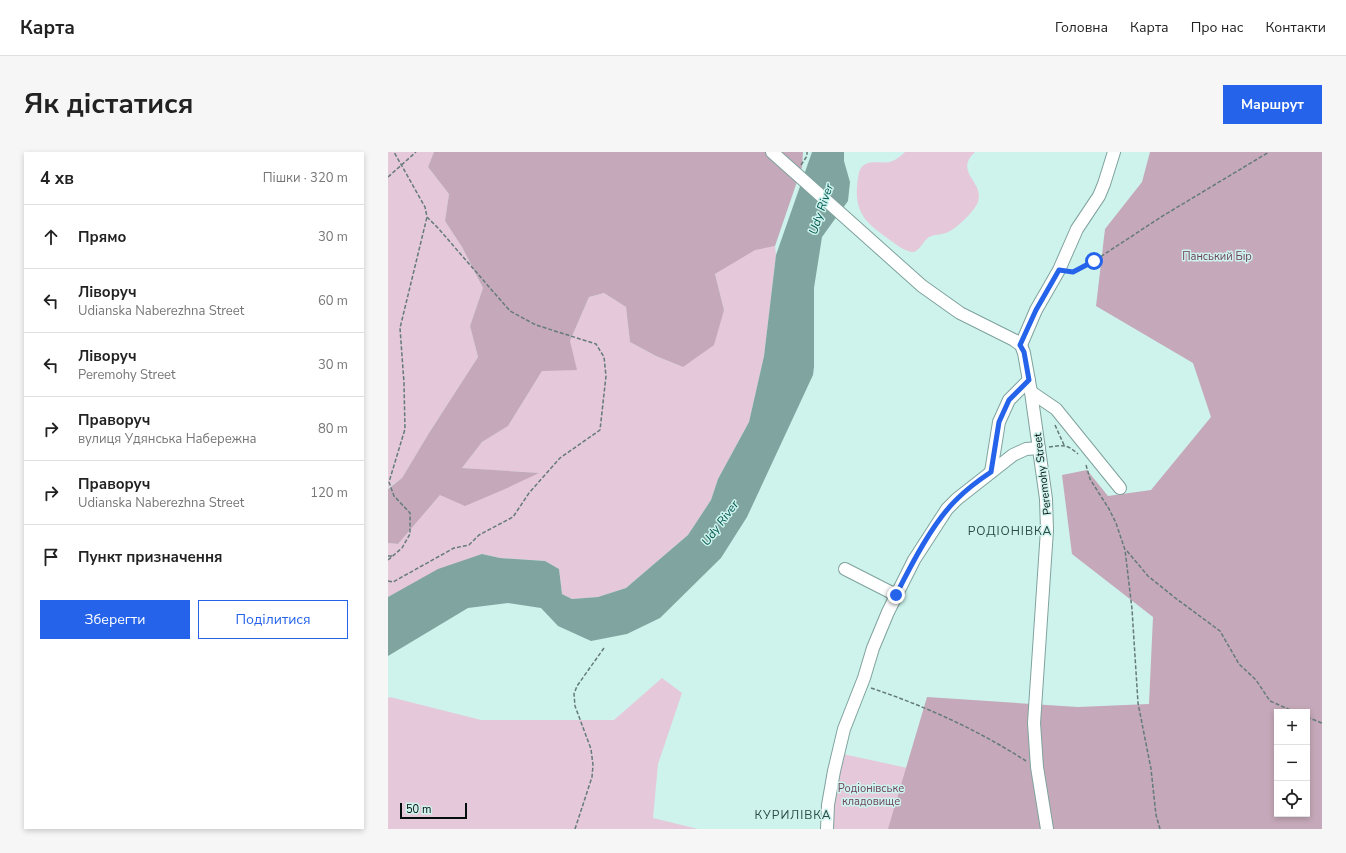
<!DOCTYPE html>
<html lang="uk">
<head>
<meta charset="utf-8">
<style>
	:root { --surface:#fff; --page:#f6f6f6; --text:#222; --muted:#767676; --line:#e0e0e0; --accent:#2563eb }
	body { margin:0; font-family:"Nunito Sans",sans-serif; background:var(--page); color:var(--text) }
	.controls { position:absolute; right:12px; bottom:12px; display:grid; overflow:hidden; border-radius:0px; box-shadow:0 2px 6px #0003 }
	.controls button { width:36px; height:36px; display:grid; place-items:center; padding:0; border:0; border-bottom:1px solid var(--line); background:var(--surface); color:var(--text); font:20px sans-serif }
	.scale { position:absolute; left:12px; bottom:10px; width:67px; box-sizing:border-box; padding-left:4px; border:2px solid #030e0d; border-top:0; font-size:11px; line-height:14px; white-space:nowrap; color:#030e0d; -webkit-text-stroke:3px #cef3ed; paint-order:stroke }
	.stop { position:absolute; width:12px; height:12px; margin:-9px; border:3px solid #2563eb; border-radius:50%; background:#fff }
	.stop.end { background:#2563eb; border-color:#fff; box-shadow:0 1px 4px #0008 }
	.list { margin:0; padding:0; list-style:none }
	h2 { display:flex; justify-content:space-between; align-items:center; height:52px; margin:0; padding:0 16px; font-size:17px }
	h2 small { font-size:13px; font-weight:400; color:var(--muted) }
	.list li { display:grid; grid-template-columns:26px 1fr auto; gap:12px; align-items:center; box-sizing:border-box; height:64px; padding:0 16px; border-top:1px solid var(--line) }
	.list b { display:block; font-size:15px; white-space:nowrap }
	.list p { margin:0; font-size:13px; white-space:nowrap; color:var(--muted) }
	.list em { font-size:13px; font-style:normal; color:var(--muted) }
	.actions { display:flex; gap:8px; padding:12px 16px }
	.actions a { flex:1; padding:9px 0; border:1px solid var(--accent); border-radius:0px; text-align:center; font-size:14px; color:var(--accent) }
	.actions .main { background:var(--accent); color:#fff }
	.icon { flex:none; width:22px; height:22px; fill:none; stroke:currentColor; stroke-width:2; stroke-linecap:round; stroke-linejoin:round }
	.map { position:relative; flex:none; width:934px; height:677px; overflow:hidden; border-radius:0px }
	header { display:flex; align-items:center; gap:24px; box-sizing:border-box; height:56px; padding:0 20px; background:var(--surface); border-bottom:1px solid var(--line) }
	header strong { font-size:19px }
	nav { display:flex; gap:22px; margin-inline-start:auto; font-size:14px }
	.intro { display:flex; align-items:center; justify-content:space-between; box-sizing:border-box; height:96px; padding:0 24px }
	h1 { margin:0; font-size:28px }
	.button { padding:10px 18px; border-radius:0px; background:var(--accent); color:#fff; font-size:14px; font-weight:700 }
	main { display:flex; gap:24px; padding:0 24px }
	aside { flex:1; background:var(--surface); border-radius:0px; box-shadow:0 2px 6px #0003 }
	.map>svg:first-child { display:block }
</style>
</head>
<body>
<header>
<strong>Карта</strong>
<nav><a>Головна</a><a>Карта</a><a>Про нас</a><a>Контакти</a></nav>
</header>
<div class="intro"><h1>Як дістатися</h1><a class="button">Маршрут</a></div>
<main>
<aside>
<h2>4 хв<small>Пішки · 320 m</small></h2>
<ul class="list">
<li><svg class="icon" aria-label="ahead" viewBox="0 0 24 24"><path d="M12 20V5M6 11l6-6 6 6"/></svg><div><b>Прямо</b></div><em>30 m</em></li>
<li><svg class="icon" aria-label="left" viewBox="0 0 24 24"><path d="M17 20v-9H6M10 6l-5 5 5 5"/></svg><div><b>Ліворуч</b><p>Udianska Naberezhna Street</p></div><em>60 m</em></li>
<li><svg class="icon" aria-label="left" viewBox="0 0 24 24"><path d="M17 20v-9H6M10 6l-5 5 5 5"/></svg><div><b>Ліворуч</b><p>Peremohy Street</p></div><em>30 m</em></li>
<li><svg class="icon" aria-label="right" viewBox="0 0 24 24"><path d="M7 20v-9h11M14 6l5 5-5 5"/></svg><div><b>Праворуч</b><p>вулиця Удянська Набережна</p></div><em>80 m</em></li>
<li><svg class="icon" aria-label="right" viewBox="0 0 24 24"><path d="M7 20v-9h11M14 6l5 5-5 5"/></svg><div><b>Праворуч</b><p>Udianska Naberezhna Street</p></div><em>120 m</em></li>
<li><svg class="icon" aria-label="arrive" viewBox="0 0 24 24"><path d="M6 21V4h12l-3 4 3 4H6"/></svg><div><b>Пункт призначення</b></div></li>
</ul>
<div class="actions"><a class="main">Зберегти</a><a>Поділитися</a></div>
</aside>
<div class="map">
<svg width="934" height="677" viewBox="0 0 934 677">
	<rect width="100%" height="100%" fill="#cef3ed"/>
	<g fill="#e5c8d9">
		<polygon points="0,0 46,0 40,15 61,42 57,69 74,95 95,136 82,174 90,205 41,281 14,326 0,336"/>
		<path d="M517,0H587C565,20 597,30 590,50C588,55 584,59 581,63C575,69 569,75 562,79C556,83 548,82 541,85C535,89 533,97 526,100C517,100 509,93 502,88C480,72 467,63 469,34C470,28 470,21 473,16C480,7 492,12 502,10C508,8 513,4 517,0Z"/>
		<polygon points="387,94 388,103 376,204 361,270 330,327 323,348 300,383 238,436 210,445 184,447 174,442 171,417 157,409 112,406 94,402 17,436 0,445 0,391 10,392 52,343 150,321 74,316 94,290 120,274 154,219 182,189 201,145 216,141 238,155 242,190 268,204 295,215 336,158 327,122 367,97"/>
		<polygon points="274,526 294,541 270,612 265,666 310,677 0,677 0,546 2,545 93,568 226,568"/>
		<polygon points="455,602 524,617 511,677 446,677 446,654"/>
	</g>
	<g fill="#c5a8b9" fill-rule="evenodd">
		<polygon points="46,0 415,0 414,15 387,94 367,98 327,122 336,158 326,193 295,215 268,204 242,190 238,155 216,141 201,145 182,189 189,218 154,219 120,274 94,290 74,316 151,321 117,337 77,354 52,343 10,392 0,391 0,337 14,326 41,281 90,205 82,174 95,136 74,95 57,69 61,42 40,15"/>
		<path d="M762,0H934V677H500L539,545L690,555L761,552L765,465L684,402L674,323L699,318L720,344L763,338L823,265L805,211L708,154L717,77L754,30ZM889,560H919V662H889Z"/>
	</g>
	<polygon fill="#80a5a0" points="424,0 456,0 456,9 462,30 460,49 434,85 426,136 426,215 425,223 359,365 333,406 272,466 239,482 203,489 170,474 153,456 120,451 80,456 0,504 0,445 50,417 94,402 112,406 157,409 171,417 174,442 184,447 210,445 238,436 300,383 323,348 330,327 361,270 376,204 388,103"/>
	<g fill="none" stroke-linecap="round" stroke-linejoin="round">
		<g stroke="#7fa29d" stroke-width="14">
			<g id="minor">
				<polyline points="384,0 534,134 572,161 626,188 633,193 636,201 643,240 658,347 659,378 646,571 649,615 659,677"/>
				<polyline points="633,193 648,158 671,118 689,77 711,44 716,32 726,0"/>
				<polyline points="643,240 668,257 732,336"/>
				<polyline points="603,320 611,270 621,248 641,228"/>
				<polyline points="457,417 508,443"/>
				<polyline points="439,677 440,653 446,619 456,577 476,526 485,496 500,460 526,408 559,357 569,347 625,303 638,297 651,296"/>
			</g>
		</g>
		<g stroke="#647b78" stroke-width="1.5" stroke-dasharray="4 2" stroke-linecap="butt">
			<polyline points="413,13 419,4 419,0"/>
			<polyline points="0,25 28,0"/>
			<polyline points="681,119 685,120 706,109 773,65 881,0"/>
			<polyline points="667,273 676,293"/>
			<path d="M661,295C675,293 679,292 690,302"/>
			<polyline points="698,313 702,327 721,357 728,371 737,398 744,457 750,551 763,617 768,663 772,677"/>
			<polyline points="739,399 760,424 786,445 832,479 851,512 868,528 882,549 907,560"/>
			<polyline points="0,404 5,404"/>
			<polyline points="0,408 14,396 22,382 22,361 6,344 1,330 17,277 16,231 12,176 39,65"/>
			<polyline points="0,429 5,430 66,396 81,393 91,383 125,365 141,341 172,306 212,278 218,224 216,205 208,192 148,173 122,159 50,76 39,65 37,55 6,0"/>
			<path d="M483,536C537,554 590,578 638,609"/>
			<polyline points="919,565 934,571"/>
			<polyline points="187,677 204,625 205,613 203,597 187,554 186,542 189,534 216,496"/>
		</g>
		<use href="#minor" stroke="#fff" stroke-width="12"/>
	</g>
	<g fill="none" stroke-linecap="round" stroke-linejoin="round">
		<path stroke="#2563eb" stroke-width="5" d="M508,443C523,413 545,370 569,347C579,337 591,328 603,320L611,270L621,248L641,228L636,200L632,193L648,158L671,118L685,120L706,109"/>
	</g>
	<g text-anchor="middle" stroke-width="3" stroke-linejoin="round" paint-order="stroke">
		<g font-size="11" fill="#6d425d" stroke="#cef3ed">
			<text x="829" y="108">Панський Бір</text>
			<text x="483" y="640">Родіонівське<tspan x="483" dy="13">кладовище</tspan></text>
		</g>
		<g font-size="11" fill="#030e0d" stroke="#cef3ed">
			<text transform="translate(654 322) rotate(-97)" y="4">Peremohy Street</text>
		</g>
		<g font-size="12" font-style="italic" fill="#01554e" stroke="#cef3ed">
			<text transform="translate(433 57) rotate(-71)" y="4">Udy River</text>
			<text transform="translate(332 371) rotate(-53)" y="4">Udy River</text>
		</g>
		<g font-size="12" letter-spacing="1" fill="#2a4b46" stroke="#cef3ed">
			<text x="622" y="383">РОДІОНІВКА</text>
			<text x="405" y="667">КУРИЛІВКА</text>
		</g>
	</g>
</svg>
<div class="controls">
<button>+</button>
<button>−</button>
<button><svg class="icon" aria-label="locate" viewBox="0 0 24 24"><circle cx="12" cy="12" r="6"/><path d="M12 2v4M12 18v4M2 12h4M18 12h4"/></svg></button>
</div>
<div class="scale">50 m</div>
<div class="stop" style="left:706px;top:109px"></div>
<div class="stop end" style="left:508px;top:443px"></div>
</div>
</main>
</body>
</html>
